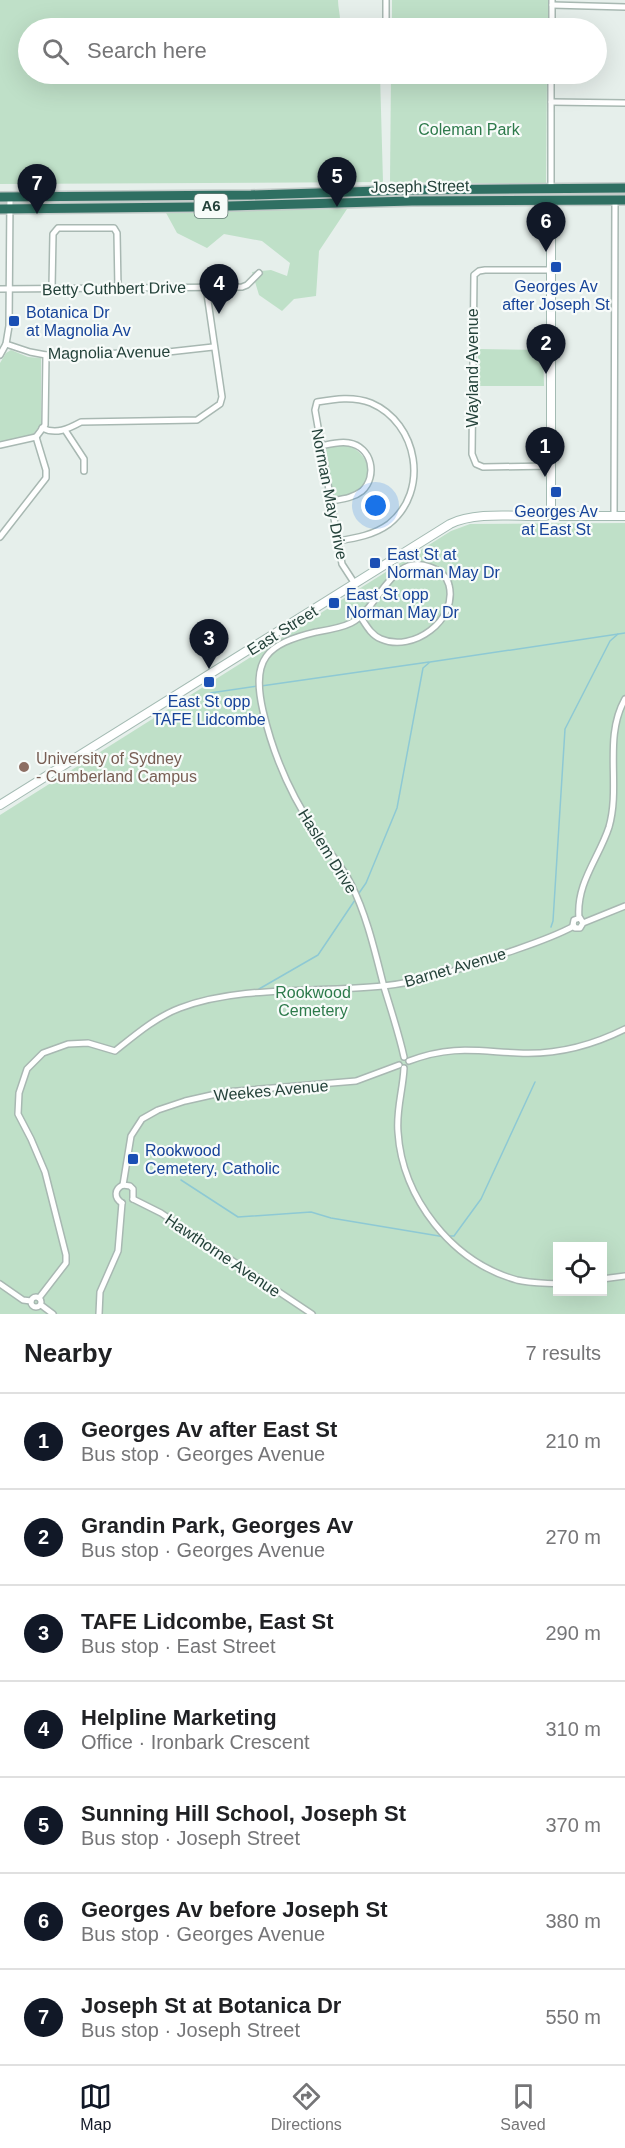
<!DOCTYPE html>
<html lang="en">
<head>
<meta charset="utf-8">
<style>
	:root { --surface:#fff; --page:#f6f6f6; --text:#202124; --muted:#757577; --line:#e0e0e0; --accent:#111827 }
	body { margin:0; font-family:Arial,sans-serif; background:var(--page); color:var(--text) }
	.controls { position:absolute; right:18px; bottom:18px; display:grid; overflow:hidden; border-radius:0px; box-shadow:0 6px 24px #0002 }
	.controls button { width:54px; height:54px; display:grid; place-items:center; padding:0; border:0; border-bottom:2px solid var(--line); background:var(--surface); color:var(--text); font:30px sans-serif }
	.you { position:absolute; left:376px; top:506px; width:21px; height:21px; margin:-15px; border:4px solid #fff; border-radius:50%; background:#1a73e8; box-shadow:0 0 0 9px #1a73e833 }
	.badge { display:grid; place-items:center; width:39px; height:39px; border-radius:50%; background:var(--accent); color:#fff; font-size:20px; font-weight:700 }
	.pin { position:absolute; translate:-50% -50px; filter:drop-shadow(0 2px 3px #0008) }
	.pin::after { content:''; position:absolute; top:32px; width:21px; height:18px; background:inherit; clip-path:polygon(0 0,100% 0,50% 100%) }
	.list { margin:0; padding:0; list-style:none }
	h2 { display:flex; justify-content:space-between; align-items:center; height:78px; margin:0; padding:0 24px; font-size:26px }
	h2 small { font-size:20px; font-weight:400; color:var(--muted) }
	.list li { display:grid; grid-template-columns:39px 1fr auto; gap:18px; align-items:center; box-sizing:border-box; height:96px; padding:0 24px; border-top:2px solid var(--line) }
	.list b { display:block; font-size:22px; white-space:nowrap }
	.list p { margin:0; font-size:20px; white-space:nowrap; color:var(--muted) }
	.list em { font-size:20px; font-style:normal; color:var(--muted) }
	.icon { flex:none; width:33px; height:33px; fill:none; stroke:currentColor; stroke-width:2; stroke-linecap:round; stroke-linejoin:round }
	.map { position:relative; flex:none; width:625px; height:1314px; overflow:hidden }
	.search { position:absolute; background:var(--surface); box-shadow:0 6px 24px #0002; left:18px; right:18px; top:18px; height:66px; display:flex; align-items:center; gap:15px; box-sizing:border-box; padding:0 21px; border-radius:33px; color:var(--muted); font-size:22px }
	.sheet { height:750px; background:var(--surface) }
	nav { display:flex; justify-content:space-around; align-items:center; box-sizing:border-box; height:84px; border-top:2px solid var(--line); background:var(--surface); font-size:16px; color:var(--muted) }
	nav a { display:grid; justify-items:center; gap:3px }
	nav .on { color:var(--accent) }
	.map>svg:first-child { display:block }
</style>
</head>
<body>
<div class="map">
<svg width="625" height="1314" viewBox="0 0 625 1314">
	<rect width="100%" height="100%" fill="#e6efeb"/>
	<g fill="#bfe0c8" fill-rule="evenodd">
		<path d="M0,0H338C338,10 342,20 339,28H28V74H380L383,182L0,184Z"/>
		<rect x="392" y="0" width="156" height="28"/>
		<polygon points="391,74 547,74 546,184 390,182"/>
		<polygon points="347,209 319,251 316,296 294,299 282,311 259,295 252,272 271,270 287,276 290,263 262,241 224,234 207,248 177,233 165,211"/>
		<polygon points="478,349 543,350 544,386 478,386"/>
		<polygon points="11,350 28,357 41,358 41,424 33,434 0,442 0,363 6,353"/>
		<path d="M346,445C362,449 376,469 364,486C358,494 343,496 333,498L325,448Z"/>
		<path d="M625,523V1314H0V815L451,531L470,524ZM558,1246H602V1292H558Z"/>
	</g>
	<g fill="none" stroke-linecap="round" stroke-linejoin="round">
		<g stroke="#8ec9d4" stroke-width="1.5">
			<polyline points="261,686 429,662"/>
			<polyline points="210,693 257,686"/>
			<polyline points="357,896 366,883 397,808 423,668 430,662 625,633"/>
			<polyline points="551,927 553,921 565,729 610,641 618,634"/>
			<polyline points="259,989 318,955 355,900"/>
			<polyline points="181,1180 238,1217 311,1212 331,1218 445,1237"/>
			<polyline points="450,1236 454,1236 481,1199 535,1082"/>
		</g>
		<g stroke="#a8b8b2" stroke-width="8">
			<g id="street">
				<polyline points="386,0 386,28"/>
				<polyline points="552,5 625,7"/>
				<polyline points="552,28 552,0"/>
				<polyline points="551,102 625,103"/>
				<polyline points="551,188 551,74"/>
				<polyline points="52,288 53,234 58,228 114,228 117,233 118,288"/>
				<polyline points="0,289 242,287 247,285 259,273"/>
				<polyline points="6,344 30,352 46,355 168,352 213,347"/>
				<polyline points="0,355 6,344 9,326 10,197"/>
				<path d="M42,428C56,435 68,429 81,422L197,420L220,404L222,397L206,287"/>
				<polyline points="65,430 84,459 84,471"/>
				<polyline points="36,437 45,425 46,355"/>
				<polyline points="0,445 36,437"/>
				<path d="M321,446C330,444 340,441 349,443C372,447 378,476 362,491C353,498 342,499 331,501"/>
				<polyline points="551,466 483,467 476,464 472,454 474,275 479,271 485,270 552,270"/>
				<polyline points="614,516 615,200"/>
				<polyline points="0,537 46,478 46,470 36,437"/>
				<path d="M338,541C356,538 374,535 389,524C430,491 418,423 371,403C353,396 335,399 317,402L315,410L342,564L355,584"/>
				<path d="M360,616C366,625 371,635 381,639C413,653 458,620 449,585C447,576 438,570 430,567C391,552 380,608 351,623C341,628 328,630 316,632C266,644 251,659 263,711C273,754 290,794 315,831C326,849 341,864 351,884C367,916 375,952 384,987C391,1010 399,1034 404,1057"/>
				<path d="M579,918C576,883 599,858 609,827C621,785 603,738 625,699"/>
				<polyline points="583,923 580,918 574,920 573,925 575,928 580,928 583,923 625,906"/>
				<path d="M409,1061C451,1045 476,1051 518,1053C555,1055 593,1045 625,1029"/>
				<path d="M404,1068C403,1090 396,1110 398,1132C402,1198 452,1262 517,1280C529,1283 544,1283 558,1284"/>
				<polyline points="123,1185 131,1136 142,1119 158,1110 185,1101 225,1092 356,1081 399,1065"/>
				<polyline points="123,1185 130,1186 133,1189 133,1199"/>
				<polyline points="133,1199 161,1213 312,1314"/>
				<path d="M122,1203C114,1198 114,1189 123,1185"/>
				<polyline points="602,1279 625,1276"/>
				<polyline points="0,1284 23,1300 31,1301"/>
				<circle cx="36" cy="1302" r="5"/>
				<path d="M39,1298L66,1263V1255L45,1172L31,1139L18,1114L19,1093L27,1069L43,1053L68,1044L88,1043L115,1051C135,1035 156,1017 180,1008C241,985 318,993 383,986C425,982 466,967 506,953C529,945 552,938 574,926"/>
				<polyline points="41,1305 53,1314"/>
				<polyline points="99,1314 100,1292 118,1251 122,1203"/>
			</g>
		</g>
		<g stroke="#a4bbb3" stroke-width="10">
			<g id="secondary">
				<polyline points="551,510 551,200"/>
				<polyline points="556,516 625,516"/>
				<path d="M0,805L450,524C476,511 517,517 546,516"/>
			</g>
		</g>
		<g stroke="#c2cac8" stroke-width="12">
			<g id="highway">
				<polyline points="0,197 251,195 410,190 625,188"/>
				<polyline points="0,209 193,207 412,201 625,200"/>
			</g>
		</g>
		<use href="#street" stroke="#fff" stroke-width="5"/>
		<use href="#secondary" stroke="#fff" stroke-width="8"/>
		<use href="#highway" stroke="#2f6f62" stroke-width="9"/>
	</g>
	<g fill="#1a4fb4" stroke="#f7fbf9" stroke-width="2">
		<rect x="550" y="261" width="12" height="12" rx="3"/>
		<rect x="8" y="315" width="12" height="12" rx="3"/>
		<rect x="550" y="486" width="12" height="12" rx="3"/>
		<rect x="369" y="557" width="12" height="12" rx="3"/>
		<rect x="328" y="597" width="12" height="12" rx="3"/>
		<rect x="203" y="676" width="12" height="12" rx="3"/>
		<rect x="127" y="1153" width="12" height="12" rx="3"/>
	</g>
	<circle fill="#8d6e63" stroke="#f7fbf9" stroke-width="2" cx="24" cy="767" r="6"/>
	<g text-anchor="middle" stroke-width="4.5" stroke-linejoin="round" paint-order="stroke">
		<rect fill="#f7fbf9" stroke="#637a73" stroke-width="1.5" x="194.5" y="194" width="33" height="24" rx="4.5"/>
		<g font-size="15" font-weight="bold" fill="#24423a">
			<text x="211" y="211">A6</text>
		</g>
		<g font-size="16" fill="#2d7a4b" stroke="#f7fbf9">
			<text x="469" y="135">Coleman Park</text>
			<text x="313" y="998">Rookwood<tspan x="313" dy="18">Cemetery</tspan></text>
		</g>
		<g font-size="16" fill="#24423a" stroke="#f7fbf9">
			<text transform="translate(420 186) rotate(-1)" y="6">Joseph Street</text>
			<text transform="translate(114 288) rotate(-1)" y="6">Betty Cuthbert Drive</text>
			<text transform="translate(109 352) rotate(-1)" y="6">Magnolia Avenue</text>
			<text transform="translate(472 368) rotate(-90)" y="6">Wayland Avenue</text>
			<text transform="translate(330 494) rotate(79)" y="6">Norman May Drive</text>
			<text transform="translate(282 630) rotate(-32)" y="6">East Street</text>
			<text transform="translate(328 851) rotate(58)" y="6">Haslem Drive</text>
			<text transform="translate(455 967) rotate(-16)" y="6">Barnet Avenue</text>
			<text transform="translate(271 1090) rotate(-5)" y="6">Weekes Avenue</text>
			<text transform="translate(223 1255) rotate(34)" y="6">Hawthorne Avenue</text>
		</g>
		<g font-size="16" fill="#164399" stroke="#f7fbf9" text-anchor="start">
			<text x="556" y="292" text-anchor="middle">Georges Av<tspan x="556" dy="18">after Joseph St</tspan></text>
			<text x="26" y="318">Botanica Dr<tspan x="26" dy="18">at Magnolia Av</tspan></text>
			<text x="556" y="517" text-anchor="middle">Georges Av<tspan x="556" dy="18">at East St</tspan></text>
			<text x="387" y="560">East St at<tspan x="387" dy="18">Norman May Dr</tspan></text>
			<text x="346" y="600">East St opp<tspan x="346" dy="18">Norman May Dr</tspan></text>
			<text x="209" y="707" text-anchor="middle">East St opp<tspan x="209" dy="18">TAFE Lidcombe</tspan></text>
			<text x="145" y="1156">Rookwood<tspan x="145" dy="18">Cemetery, Catholic</tspan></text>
		</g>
		<g font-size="16" fill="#785e54" stroke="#f7fbf9" text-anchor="start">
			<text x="36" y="764">University of Sydney<tspan x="36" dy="18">- Cumberland Campus</tspan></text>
		</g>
	</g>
</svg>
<div class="controls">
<button><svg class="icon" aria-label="locate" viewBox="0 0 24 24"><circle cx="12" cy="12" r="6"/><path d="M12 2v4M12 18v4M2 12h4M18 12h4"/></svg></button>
</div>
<div class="you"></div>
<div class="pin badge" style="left:545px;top:477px">1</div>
<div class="pin badge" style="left:546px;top:374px">2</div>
<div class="pin badge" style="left:209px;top:669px">3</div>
<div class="pin badge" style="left:219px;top:314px">4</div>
<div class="pin badge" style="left:337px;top:207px">5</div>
<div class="pin badge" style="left:546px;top:252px">6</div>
<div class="pin badge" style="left:37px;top:214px">7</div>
<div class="search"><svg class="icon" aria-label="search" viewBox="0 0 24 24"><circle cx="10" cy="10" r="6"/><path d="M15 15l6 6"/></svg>Search here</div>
</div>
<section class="sheet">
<h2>Nearby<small>7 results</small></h2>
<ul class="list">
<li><span class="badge">1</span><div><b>Georges Av after East St</b><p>Bus stop · Georges Avenue</p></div><em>210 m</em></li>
<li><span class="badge">2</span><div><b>Grandin Park, Georges Av</b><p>Bus stop · Georges Avenue</p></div><em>270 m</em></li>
<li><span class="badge">3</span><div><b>TAFE Lidcombe, East St</b><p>Bus stop · East Street</p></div><em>290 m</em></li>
<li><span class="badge">4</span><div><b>Helpline Marketing</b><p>Office · Ironbark Crescent</p></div><em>310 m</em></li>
<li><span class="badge">5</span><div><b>Sunning Hill School, Joseph St</b><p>Bus stop · Joseph Street</p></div><em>370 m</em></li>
<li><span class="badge">6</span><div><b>Georges Av before Joseph St</b><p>Bus stop · Georges Avenue</p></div><em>380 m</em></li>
<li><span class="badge">7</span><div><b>Joseph St at Botanica Dr</b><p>Bus stop · Joseph Street</p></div><em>550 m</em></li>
</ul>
</section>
<nav>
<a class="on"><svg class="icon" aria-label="map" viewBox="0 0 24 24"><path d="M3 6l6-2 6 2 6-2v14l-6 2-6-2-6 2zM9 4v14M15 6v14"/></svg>Map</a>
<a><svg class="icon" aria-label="directions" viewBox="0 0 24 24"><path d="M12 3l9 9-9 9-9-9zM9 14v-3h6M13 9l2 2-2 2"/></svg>Directions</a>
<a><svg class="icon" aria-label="saved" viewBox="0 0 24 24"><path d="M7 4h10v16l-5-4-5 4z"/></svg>Saved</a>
</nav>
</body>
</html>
